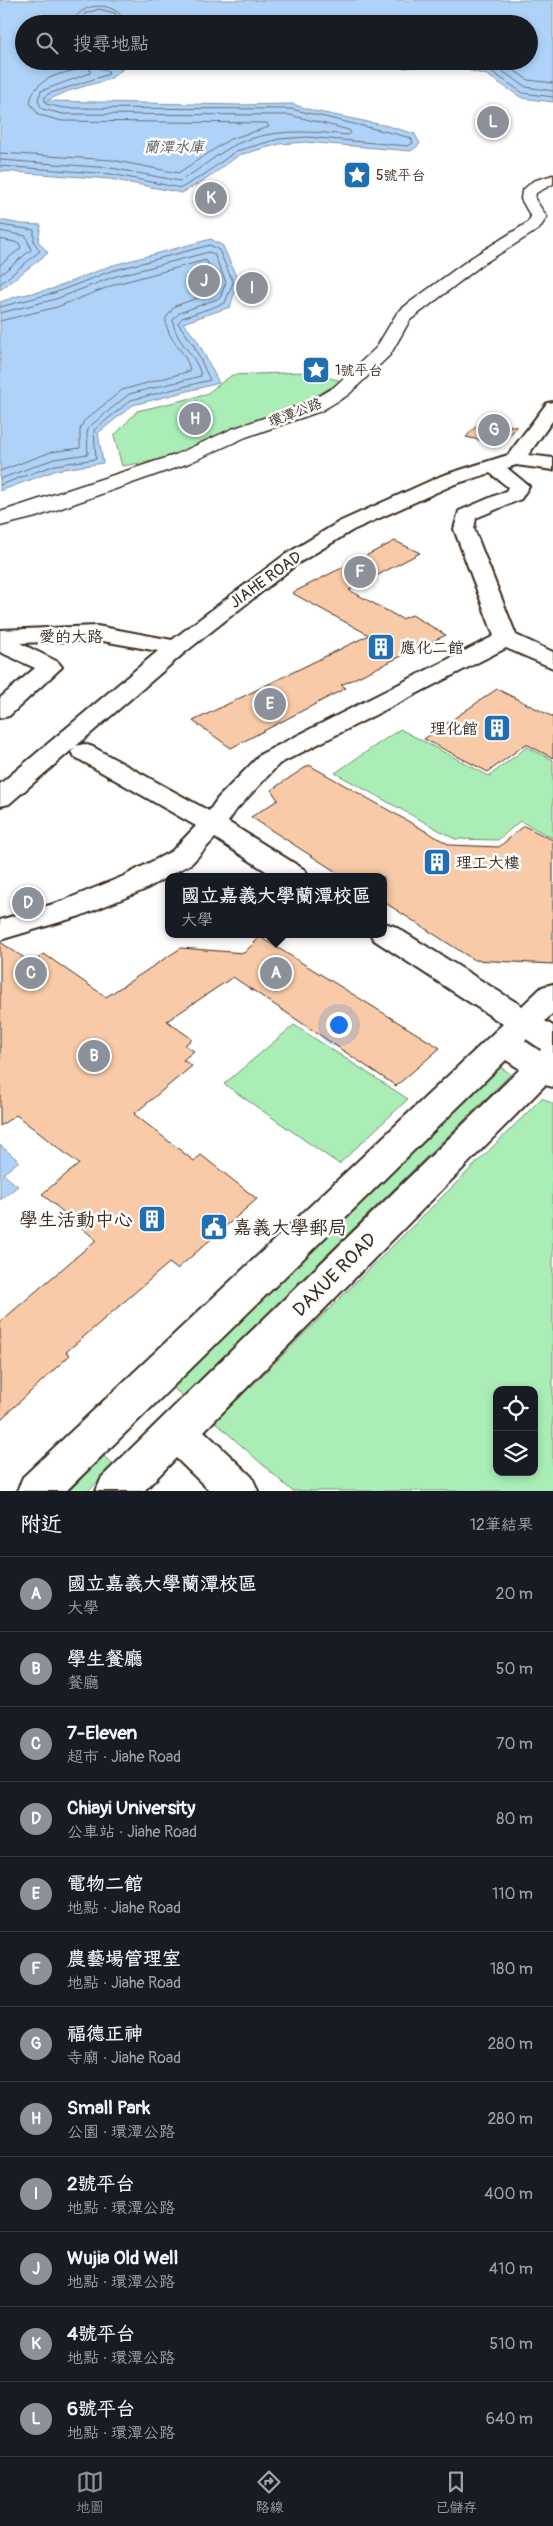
<!DOCTYPE html>
<html lang="zh-TW">
<head>
<meta charset="utf-8">
<style>
	:root { --surface:#171b24; --page:#242831; --text:#f1f3f6; --muted:#9ea1a6; --line:#363941; --accent:#8c9099 }
	body { margin:0; font-family:Pangolin,"LXGW WenKai TC",sans-serif; background:var(--page); color:var(--text) }
	.controls { position:absolute; right:15px; bottom:15px; display:grid; overflow:hidden; border-radius:10px; box-shadow:0 2px 8px #0003 }
	.controls button { width:45px; height:45px; display:grid; place-items:center; padding:0; border:0; border-bottom:1px solid var(--line); background:var(--surface); color:var(--text); font:25px sans-serif }
	.you { position:absolute; left:338px; top:1024px; width:18px; height:18px; margin:-12px; border:4px solid #fff; border-radius:50%; background:#1a73e8; box-shadow:0 0 0 8px #1a73e833 }
	.badge { display:grid; place-items:center; width:32px; height:32px; border-radius:50%; background:var(--accent); color:#fff; font-size:16px; font-weight:700 }
	.pin { position:absolute; translate:-50% -50%; border:2px solid #fff; box-shadow:0 1px 5px #0006 }
	.popup { position:absolute; left:165px; top:873px; width:222px; height:65px; box-sizing:border-box; display:grid; place-content:center; border-radius:10px; background:var(--surface); filter:drop-shadow(0 1px 4px #0005); font-size:16px; white-space:nowrap; color:var(--muted) }
	.popup b { font-size:19px; color:var(--text) }
	.popup::after { content:''; position:absolute; left:50%; top:100%; margin-left:-10px; border:10px solid transparent; border-top-color:var(--surface) }
	.list { margin:0; padding:0; list-style:none }
	h2 { display:flex; justify-content:space-between; align-items:center; height:65px; margin:0; padding:0 20px; font-size:21px }
	h2 small { font-size:16px; font-weight:400; color:var(--muted) }
	.list li { display:grid; grid-template-columns:32px 1fr auto; gap:15px; align-items:center; box-sizing:border-box; height:75px; padding:0 20px; border-top:1px solid var(--line) }
	.list b { display:block; font-size:19px; white-space:nowrap }
	.list p { margin:0; font-size:16px; white-space:nowrap; color:var(--muted) }
	.list em { font-size:16px; font-style:normal; color:var(--muted) }
	.icon { flex:none; width:28px; height:28px; fill:none; stroke:currentColor; stroke-width:2; stroke-linecap:round; stroke-linejoin:round }
	.map { position:relative; flex:none; width:553px; height:1491px; overflow:hidden }
	.search { position:absolute; background:var(--surface); box-shadow:0 2px 8px #0003; left:15px; right:15px; top:15px; height:55px; display:flex; align-items:center; gap:12px; box-sizing:border-box; padding:0 18px; border-radius:28px; color:var(--muted); font-size:19px }
	.sheet { height:965px; background:var(--surface) }
	nav { display:flex; justify-content:space-around; align-items:center; box-sizing:border-box; height:70px; border-top:1px solid var(--line); background:var(--surface); font-size:14px; color:var(--muted) }
	nav a { display:grid; justify-items:center; gap:2px }
	nav .on { color:var(--accent) }
	.map>svg:first-child { display:block }
</style>
</head>
<body>
<div class="map">
<svg width="553" height="1491" viewBox="0 0 553 1491">
	<rect width="100%" height="100%" fill="#fff"/>
	<filter id="ink" filterUnits="userSpaceOnUse"><feTurbulence type="fractalNoise" baseFrequency=".02" numOctaves="2"/><feDisplacementMap in="SourceGraphic" scale="10" xChannelSelector="R" yChannelSelector="G"/><feConvolveMatrix kernelMatrix="1 2 1 2 8 2 1 2 1" color-interpolation-filters="sRGB"/></filter>
	<g filter="url(#ink)">
		<g fill="#aaedb7" stroke="#728c6a" fill-rule="evenodd">
			<polygon points="306,372 346,382 309,403 235,428 166,459 122,466 114,436 137,411 205,395 232,375"/>
			<polygon points="400,729 489,776 527,747 553,760 553,838 520,821 498,840 455,839 335,773"/>
			<polygon points="294,1025 408,1099 339,1164 224,1084"/>
			<polygon points="500,1067 511,1074 183,1396 172,1387"/>
			<path d="M542,1098L553,1104V1491H292L215,1422ZM497,1390H534V1472H497Z"/>
			<polygon points="104,1456 114,1466 88,1491 69,1491"/>
		</g>
		<g fill="#afd3f8" stroke="#818fa1">
			<polygon points="0,0 553,0 553,102 522,98 487,75 463,69 455,64 403,68 370,61 529,61 529,24 112,24 104,20 87,24 24,24 24,61 79,61 123,69 110,79 68,91 46,101 241,105 292,104 314,111 388,126 415,134 420,144 411,151 306,142 280,144 239,155 208,178 182,193 110,179 0,171"/>
			<polygon points="0,220 21,224 41,225 38,241 48,253 0,290"/>
			<polygon points="211,239 223,246 238,281 230,307 183,323 197,340 219,383 133,405 98,433 103,463 57,470 0,491 0,302 18,296 52,289 110,266"/>
			<polygon points="0,1145 19,1161 3,1174 18,1186 0,1200"/>
		</g>
		<g fill="none" stroke-linecap="round" stroke-linejoin="round">
			<g stroke="#696e75" stroke-width="1">
				<path d="M72,24C80,0 118,0 126,24"/>
				<polyline points="80,24 84,14 99,9 115,13 119,24"/>
				<polyline points="461,61 489,70 523,93 553,97"/>
				<polyline points="479,61 493,65 526,87 553,91"/>
				<polyline points="500,61 528,80 553,83"/>
				<path d="M0,153L112,160L178,173L230,139L269,127L267,123L62,121L39,115L30,103C34,78 59,74 80,69L81,61"/>
				<path d="M0,160L111,168L180,181C198,171 213,157 231,147C266,128 310,131 348,135L351,133L349,130L290,115L63,114L42,109L38,100L41,91L90,73L89,61"/>
				<polyline points="0,166 111,174 181,188 205,174 236,151 279,139 307,137 408,146 413,143 411,138 396,134 291,109 63,108 46,104 44,98 48,94 109,74 108,71 97,67 95,61"/>
				<polyline points="0,225 34,230 34,242 40,251 0,284"/>
				<polyline points="0,231 26,236 31,250 0,275"/>
				<polyline points="0,239 19,243 21,248 0,265"/>
				<polyline points="0,307 54,293 111,271 210,245 219,250 233,282 225,303 182,318 178,323 193,344 210,380 131,400 94,430 96,459 55,465 0,485"/>
				<path d="M0,313L56,299L113,277L209,252L214,254L226,282L220,298L179,313L173,320C174,342 197,354 201,376L129,394L89,427L87,433L88,454L54,459L0,479"/>
				<path d="M0,321L57,307L116,284L206,260L218,282L214,292L175,306L166,318C165,340 187,350 190,371L122,390L84,421L80,430V448L51,452L0,471"/>
			</g>
		</g>
		<g fill="#f8caa7" stroke="#3b2a1e">
			<polygon points="482,420 517,427 501,445 466,437"/>
			<polygon points="395,541 420,553 349,590 402,619 412,615 446,635 341,685 346,688 231,748 193,721 369,635 292,593"/>
			<polygon points="497,689 553,717 553,758 526,744 488,772 424,739"/>
			<polygon points="309,765 450,845 499,847 524,826 553,840 553,964 474,960 384,902 384,877 344,877 251,817 278,800 271,790"/>
			<polygon points="260,937 440,1048 396,1086 233,977 167,1021 192,1039 185,1045 194,1051 183,1060 192,1066 134,1114 194,1161 201,1155 257,1199 177,1269 169,1263 66,1352 70,1355 0,1420 0,1322 96,1240 42,1194 79,1164 16,1115 0,1126 0,942 32,963 44,954 106,997 181,948 244,953"/>
		</g>
		<g fill="none" stroke-linecap="round" stroke-linejoin="round">
			<g stroke="#3b2a1e" stroke-width="4">
				<g id="street">
					<path d="M553,402V420L528,455L553,458V470L516,465L507,468L529,486L521,499L476,518L474,529L516,635L553,652V668L506,648L279,764L236,810L228,822L305,870L309,877H275L215,838L192,863L144,890L80,916L0,940V920L60,902L124,876L172,851L196,826L75,757L71,752L75,747L9,804L0,806V784L158,651L97,640L20,643L58,662L62,667L9,716L0,718V698L35,668L0,652V630L97,626L172,640L283,556L339,522L441,476L508,455L547,403ZM490,473L508,487L506,491L459,511L454,529L494,636L261,754L218,798L209,811L93,747L84,744L76,746L184,653L297,564L353,530L455,484Z"/>
					<path d="M384,923L394,926L522,1006L542,987L553,984V1013L545,1021L553,1026V1087L545,1085L204,1431L252,1477L258,1491H210L176,1458L144,1491H96L102,1477L520,1069L506,1060L66,1491H17L23,1477L503,1024L374,940L370,934H384ZM526,1039L541,1049L540,1051L525,1041Z"/>
				</g>
			</g>
			<g stroke="#3b2a1e" stroke-width="3">
				<polygon id="secondary" points="553,175 553,184 536,193 535,199 547,217 539,229 483,264 410,320 390,355 348,395 321,411 246,437 189,463 36,517 0,526 0,512 175,455 232,429 307,403 334,387 376,348 397,313 409,303 471,258 527,223 531,217 521,199 522,191 533,181"/>
			</g>
			<use href="#street" fill="#fff" fill-rule="evenodd"/>
			<use href="#secondary" fill="#fff" fill-rule="evenodd"/>
		</g>
	</g>
	<defs>
		<g id="sight-square" transform="scale(1.4375)"><rect x="-9" y="-9" width="18" height="18" rx="4" fill="#1f6fb2" stroke="#fff"/><path d="M0-6L1.8-2.2L6-1.7L2.9 1.2L3.7 5.4L0 3.3L-3.7 5.4L-2.9 1.2L-6-1.7L-1.8-2.2Z" fill="#fff"/></g>
		<g id="building-square" transform="scale(1.4375)"><rect x="-9" y="-9" width="18" height="18" rx="4" fill="#1f6fb2" stroke="#fff"/><path d="M-4-6H4V6H1V3H-1V6H-4ZM-2.5-4.3h1.7v1.8h-1.7ZM.8-4.3h1.7v1.8H.8ZM-2.5-1h1.7V.8h-1.7ZM.8-1h1.7V.8H.8Z" fill="#fff"/></g>
		<g id="civic-square" transform="scale(1.4375)"><rect x="-9" y="-9" width="18" height="18" rx="4" fill="#1f6fb2" stroke="#fff"/><path d="M-.6-6.5H3V-4.5H.6V-3L4-1V1h2V6H-6V1h2V-1L-.6-3ZM-1.2 2.5V6h2.4V2.5Z" fill="#fff"/></g>
	</defs>
	<g fill-rule="evenodd">
		<use href="#sight-square" x="357" y="175"/>
		<use href="#sight-square" x="316" y="370"/>
		<use href="#building-square" x="381" y="647"/>
		<use href="#building-square" x="497" y="728"/>
		<use href="#building-square" x="437" y="862"/>
		<use href="#building-square" x="152" y="1219"/>
		<use href="#civic-square" x="214" y="1227"/>
	</g>
	<g text-anchor="middle" stroke-width="5" stroke-linejoin="round" paint-order="stroke">
		<g font-size="14" fill="#3b2a1e" stroke="#fff" text-anchor="start">
			<text x="376" y="180">5號平台</text>
			<text x="335" y="375">1號平台</text>
		</g>
		<g font-size="14" fill="#3b2a1e" stroke="#fff">
			<text transform="translate(295 412) rotate(-21)" y="5">環潭公路</text>
		</g>
		<g font-size="15" font-style="italic" fill="#5e5d5f" stroke="#fff">
			<text x="174" y="152">蘭潭水庫</text>
		</g>
		<g font-size="16" fill="#3b2a1e" stroke="#fff">
			<text transform="translate(265 579) rotate(-36)" y="6">JIAHE ROAD</text>
			<text x="71" y="642">愛的大路</text>
		</g>
		<g font-size="16" fill="#3b2a1e" stroke="#fff" text-anchor="start">
			<text x="400" y="653">應化二館</text>
			<text x="478" y="734" text-anchor="end">理化館</text>
			<text x="456" y="868">理工大樓</text>
		</g>
		<g font-size="19" fill="#3b2a1e" stroke="#fff" text-anchor="end">
			<text x="133" y="1226">學生活動中心</text>
			<text x="233" y="1234" text-anchor="start">嘉義大學郵局</text>
		</g>
		<g font-size="19" fill="#3b2a1e" stroke="#fff">
			<text transform="translate(334 1274) rotate(-45)" y="7">DAXUE ROAD</text>
		</g>
	</g>
</svg>
<div class="controls">
<button><svg class="icon" aria-label="locate" viewBox="0 0 24 24"><circle cx="12" cy="12" r="6"/><path d="M12 2v4M12 18v4M2 12h4M18 12h4"/></svg></button>
<button><svg class="icon" aria-label="layers" viewBox="0 0 24 24"><path d="M12 4l9 5-9 5-9-5zM3 14l9 5 9-5"/></svg></button>
</div>
<div class="you"></div>
<div class="pin badge" style="left:276px;top:973px">A</div>
<div class="popup"><b>國立嘉義大學蘭潭校區</b>大學</div>
<div class="pin badge" style="left:94px;top:1056px">B</div>
<div class="pin badge" style="left:31px;top:973px">C</div>
<div class="pin badge" style="left:28px;top:903px">D</div>
<div class="pin badge" style="left:270px;top:704px">E</div>
<div class="pin badge" style="left:360px;top:572px">F</div>
<div class="pin badge" style="left:494px;top:430px">G</div>
<div class="pin badge" style="left:195px;top:419px">H</div>
<div class="pin badge" style="left:252px;top:288px">I</div>
<div class="pin badge" style="left:204px;top:281px">J</div>
<div class="pin badge" style="left:211px;top:198px">K</div>
<div class="pin badge" style="left:493px;top:122px">L</div>
<div class="search"><svg class="icon" aria-label="search" viewBox="0 0 24 24"><circle cx="10" cy="10" r="6"/><path d="M15 15l6 6"/></svg>搜尋地點</div>
</div>
<section class="sheet">
<h2>附近<small>12筆結果</small></h2>
<ul class="list">
<li><span class="badge">A</span><div><b>國立嘉義大學蘭潭校區</b><p>大學</p></div><em>20 m</em></li>
<li><span class="badge">B</span><div><b>學生餐廳</b><p>餐廳</p></div><em>50 m</em></li>
<li><span class="badge">C</span><div><b>7-Eleven</b><p>超市 · Jiahe Road</p></div><em>70 m</em></li>
<li><span class="badge">D</span><div><b>Chiayi University</b><p>公車站 · Jiahe Road</p></div><em>80 m</em></li>
<li><span class="badge">E</span><div><b>電物二館</b><p>地點 · Jiahe Road</p></div><em>110 m</em></li>
<li><span class="badge">F</span><div><b>農藝場管理室</b><p>地點 · Jiahe Road</p></div><em>180 m</em></li>
<li><span class="badge">G</span><div><b>福德正神</b><p>寺廟 · Jiahe Road</p></div><em>280 m</em></li>
<li><span class="badge">H</span><div><b>Small Park</b><p>公園 · 環潭公路</p></div><em>280 m</em></li>
<li><span class="badge">I</span><div><b>2號平台</b><p>地點 · 環潭公路</p></div><em>400 m</em></li>
<li><span class="badge">J</span><div><b>Wujia Old Well</b><p>地點 · 環潭公路</p></div><em>410 m</em></li>
<li><span class="badge">K</span><div><b>4號平台</b><p>地點 · 環潭公路</p></div><em>510 m</em></li>
<li><span class="badge">L</span><div><b>6號平台</b><p>地點 · 環潭公路</p></div><em>640 m</em></li>
</ul>
</section>
<nav>
<a class="on"><svg class="icon" aria-label="map" viewBox="0 0 24 24"><path d="M3 6l6-2 6 2 6-2v14l-6 2-6-2-6 2zM9 4v14M15 6v14"/></svg>地圖</a>
<a><svg class="icon" aria-label="directions" viewBox="0 0 24 24"><path d="M12 3l9 9-9 9-9-9zM9 14v-3h6M13 9l2 2-2 2"/></svg>路線</a>
<a><svg class="icon" aria-label="saved" viewBox="0 0 24 24"><path d="M7 4h10v16l-5-4-5 4z"/></svg>已儲存</a>
</nav>
</body>
</html>
